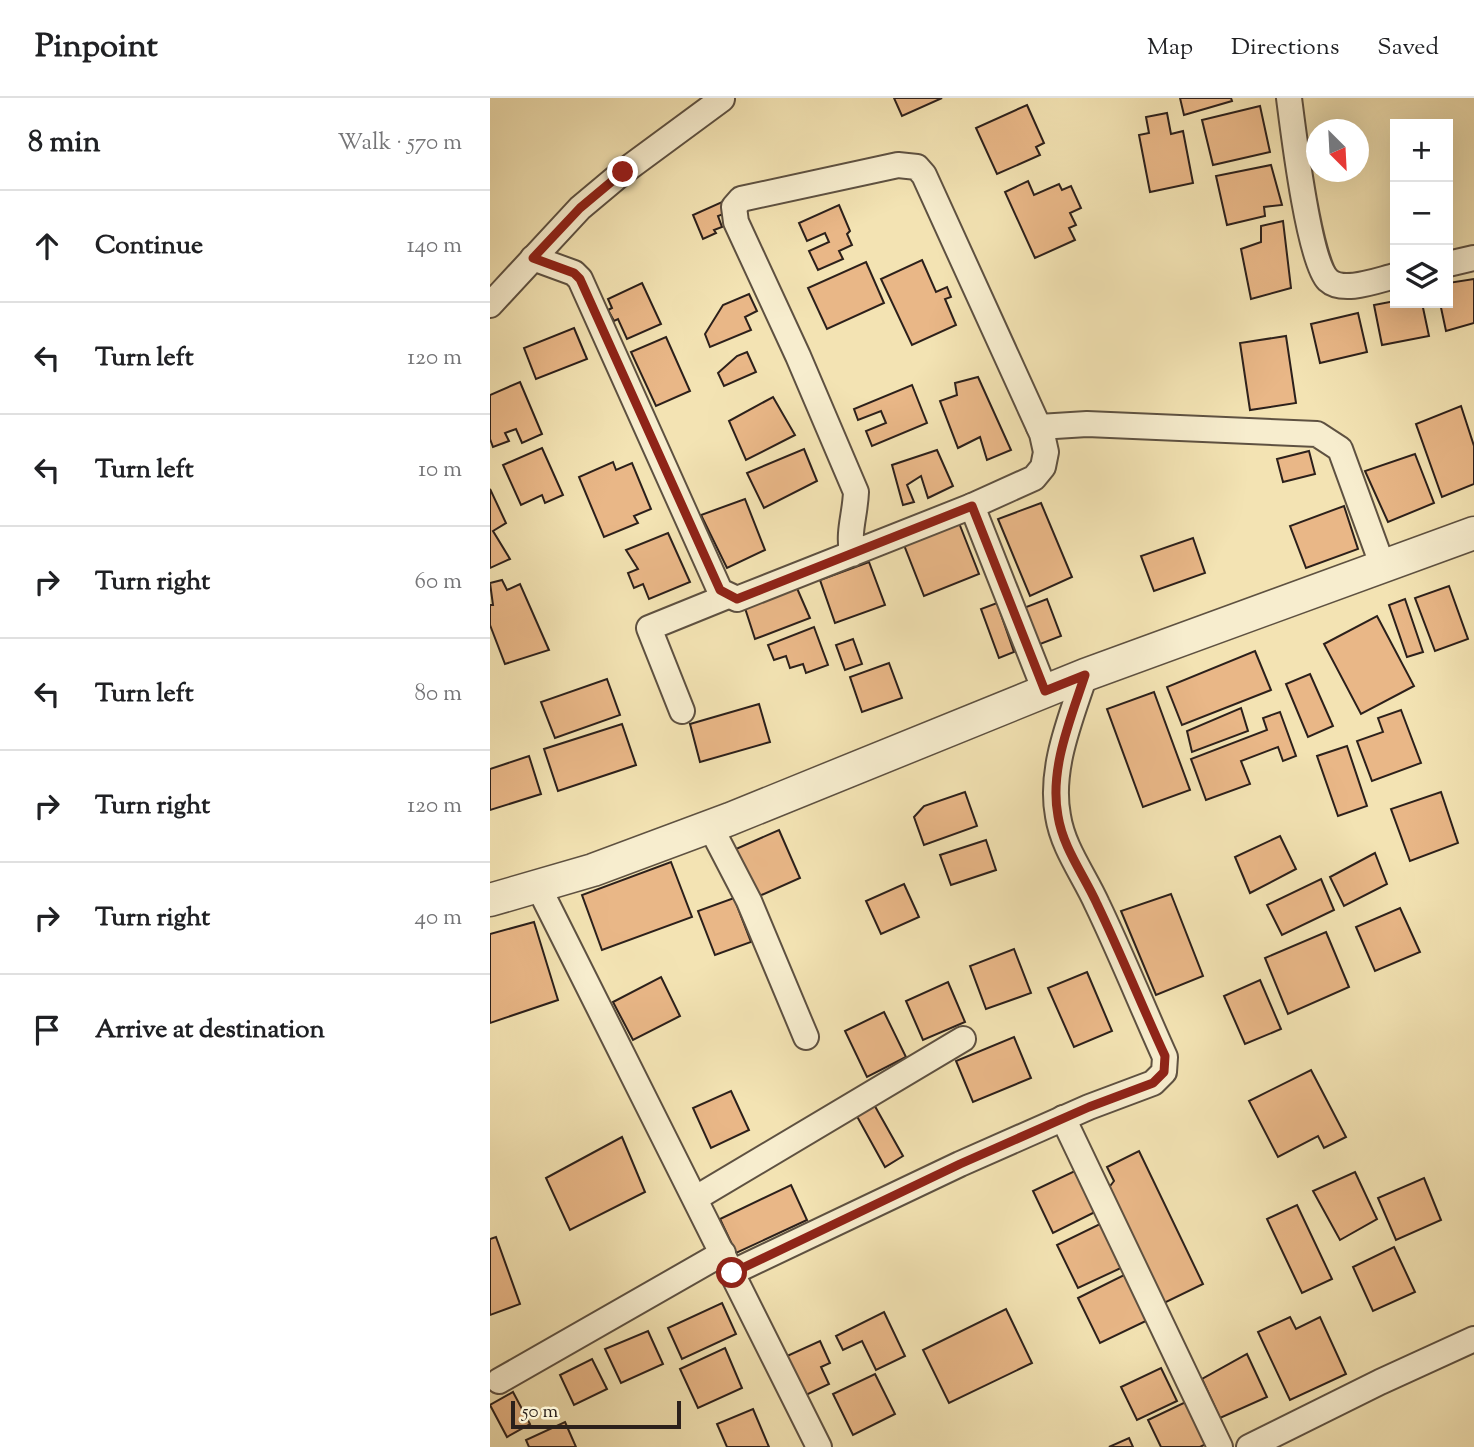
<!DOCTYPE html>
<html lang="en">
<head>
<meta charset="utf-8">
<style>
	:root { --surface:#fff; --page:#f2f2f2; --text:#202124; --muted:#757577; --line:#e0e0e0 }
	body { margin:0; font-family:"Sorts Mill Goudy",serif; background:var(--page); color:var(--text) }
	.controls { position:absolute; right:21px; top:21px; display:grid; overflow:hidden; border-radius:0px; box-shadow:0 7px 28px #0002 }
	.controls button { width:63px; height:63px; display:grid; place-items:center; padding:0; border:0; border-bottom:2px solid var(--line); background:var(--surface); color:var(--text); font:35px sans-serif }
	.compass { position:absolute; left:816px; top:21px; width:63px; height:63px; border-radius:50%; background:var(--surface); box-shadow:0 7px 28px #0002; rotate:156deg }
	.scale { position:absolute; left:21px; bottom:18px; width:170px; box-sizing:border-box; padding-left:7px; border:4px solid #2c201b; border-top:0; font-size:19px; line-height:24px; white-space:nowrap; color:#2c201b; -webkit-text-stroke:5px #f7edce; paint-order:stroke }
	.stop { position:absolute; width:21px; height:21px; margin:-16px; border:5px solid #8f2418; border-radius:50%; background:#fff }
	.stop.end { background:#8f2418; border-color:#fff; box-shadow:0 2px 7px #0008 }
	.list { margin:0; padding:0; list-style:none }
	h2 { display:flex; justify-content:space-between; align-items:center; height:91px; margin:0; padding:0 28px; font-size:30px }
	h2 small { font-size:23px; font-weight:400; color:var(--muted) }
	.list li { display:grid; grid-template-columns:46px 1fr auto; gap:21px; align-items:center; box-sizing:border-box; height:112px; padding:0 28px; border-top:2px solid var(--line) }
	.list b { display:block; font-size:26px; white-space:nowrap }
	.list em { font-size:23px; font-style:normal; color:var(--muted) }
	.icon { flex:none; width:38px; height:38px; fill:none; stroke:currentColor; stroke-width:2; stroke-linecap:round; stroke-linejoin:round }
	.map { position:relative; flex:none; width:984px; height:1349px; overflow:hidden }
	header { display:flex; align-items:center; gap:42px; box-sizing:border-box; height:98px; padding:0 35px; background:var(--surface); border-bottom:2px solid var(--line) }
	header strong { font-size:33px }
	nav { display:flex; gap:38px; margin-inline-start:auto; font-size:24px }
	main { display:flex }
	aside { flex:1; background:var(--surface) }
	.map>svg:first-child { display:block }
</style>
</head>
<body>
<header>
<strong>Pinpoint</strong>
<nav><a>Map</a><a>Directions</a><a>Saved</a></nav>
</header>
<main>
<aside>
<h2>8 min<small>Walk · 570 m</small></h2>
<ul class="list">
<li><svg class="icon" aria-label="ahead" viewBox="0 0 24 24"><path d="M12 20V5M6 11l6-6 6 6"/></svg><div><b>Continue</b></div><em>140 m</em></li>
<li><svg class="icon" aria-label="left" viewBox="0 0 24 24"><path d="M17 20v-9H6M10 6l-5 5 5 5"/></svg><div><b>Turn left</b></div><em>120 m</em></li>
<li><svg class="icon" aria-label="left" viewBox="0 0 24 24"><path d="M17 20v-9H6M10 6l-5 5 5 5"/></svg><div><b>Turn left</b></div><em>10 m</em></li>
<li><svg class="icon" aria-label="right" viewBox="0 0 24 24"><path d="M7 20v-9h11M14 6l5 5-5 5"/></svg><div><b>Turn right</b></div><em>60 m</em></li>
<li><svg class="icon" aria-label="left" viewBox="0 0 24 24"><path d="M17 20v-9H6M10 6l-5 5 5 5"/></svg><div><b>Turn left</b></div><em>80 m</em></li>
<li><svg class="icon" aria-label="right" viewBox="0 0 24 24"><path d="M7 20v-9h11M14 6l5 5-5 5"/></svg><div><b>Turn right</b></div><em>120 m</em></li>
<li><svg class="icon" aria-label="right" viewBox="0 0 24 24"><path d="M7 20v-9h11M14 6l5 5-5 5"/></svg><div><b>Turn right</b></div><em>40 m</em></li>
<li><svg class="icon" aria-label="arrive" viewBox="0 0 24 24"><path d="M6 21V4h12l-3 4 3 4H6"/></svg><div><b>Arrive at destination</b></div></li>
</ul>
</aside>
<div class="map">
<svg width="984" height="1349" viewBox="0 0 984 1349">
	<rect width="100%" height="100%" fill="#f3e3b3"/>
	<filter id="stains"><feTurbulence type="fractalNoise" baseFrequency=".00286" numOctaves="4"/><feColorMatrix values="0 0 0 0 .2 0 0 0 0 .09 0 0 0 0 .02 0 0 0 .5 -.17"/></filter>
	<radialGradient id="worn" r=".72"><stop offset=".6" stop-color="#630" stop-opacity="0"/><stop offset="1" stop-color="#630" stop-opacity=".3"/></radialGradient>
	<g fill="#e9b787" stroke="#2c201b" stroke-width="2">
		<polygon points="404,0 452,0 412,18"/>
		<polygon points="690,0 741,0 742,3 694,17"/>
		<polygon points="537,7 554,45 546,49 550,57 507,76 486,30"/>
		<polygon points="770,8 780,54 723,67 712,22"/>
		<polygon points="677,15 681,36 693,33 703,85 660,94 649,37 659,35 656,19"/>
		<polygon points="781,67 792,107 774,109 775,118 737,127 726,78"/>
		<polygon points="538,83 544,97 569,86 572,92 581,88 591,110 580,115 586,127 579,130 585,142 545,160 515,94"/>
		<polygon points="232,104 236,115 228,118 232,129 224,132 226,135 213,141 203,117"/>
		<polygon points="349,107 360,133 357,136 362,147 349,153 353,161 328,172 319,153 339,144 335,135 317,143 309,125"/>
		<polygon points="793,123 801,190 761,201 751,151 771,144 771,128"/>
		<polygon points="432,162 446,194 457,189 461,199 455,201 466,227 422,247 391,181"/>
		<polygon points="376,164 394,205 337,231 318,190"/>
		<polygon points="984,181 984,225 956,233 950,205 958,205 958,185"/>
		<polygon points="152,185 171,226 137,241 128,221 124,223 118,212 122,210 118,201"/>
		<polygon points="259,196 267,213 255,219 261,232 220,249 215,236 233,207"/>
		<polygon points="905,203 932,205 939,238 892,247 884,207"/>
		<polygon points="868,215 877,254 830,265 821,226"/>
		<polygon points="84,230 97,261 46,281 34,250"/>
		<polygon points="796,238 806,305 760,312 750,245"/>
		<polygon points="176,239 200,293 166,308 141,254"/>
		<polygon points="257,254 266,274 234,288 228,275 247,258"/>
		<polygon points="488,279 521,352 497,362 490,339 468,350 450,303 467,297 465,285"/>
		<polygon points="30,284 52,336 32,345 26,331 15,335 19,343 3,349 0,341 0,297"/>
		<polygon points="422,287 437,325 382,348 376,333 396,325 391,313 368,322 364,311"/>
		<polygon points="283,299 305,337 256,362 239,323"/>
		<polygon points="971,308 984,348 984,386 952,399 926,326"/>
		<polygon points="52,350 73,397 55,405 52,397 31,407 13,367"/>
		<polygon points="314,351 327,383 274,410 257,375"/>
		<polygon points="447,352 463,388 438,400 431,378 417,387 424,404 413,407 402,367"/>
		<polygon points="819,353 825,376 793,384 787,361"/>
		<polygon points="925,356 944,405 898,424 875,373"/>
		<polygon points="123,364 126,372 142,365 161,411 144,418 148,425 114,439 89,379"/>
		<polygon points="0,391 16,425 3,433 20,461 0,470"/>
		<polygon points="255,401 275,452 237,470 211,417"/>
		<polygon points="551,405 582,479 540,498 508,421"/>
		<polygon points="854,408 868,451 816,470 800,428"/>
		<polygon points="469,425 489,476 434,498 414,447"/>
		<polygon points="178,435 200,484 159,501 153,486 144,490 138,475 148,471 136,452"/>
		<polygon points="703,440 715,475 664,493 651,458"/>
		<polygon points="379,464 395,507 345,525 330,482"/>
		<polygon points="12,482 17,492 30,486 59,552 15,566 0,527 0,507 3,507 0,485"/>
		<polygon points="306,488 320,520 265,541 254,507"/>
		<polygon points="959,488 978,541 945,553 925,500"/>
		<polygon points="557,501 571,538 545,548 531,511"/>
		<polygon points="915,501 933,554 917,559 899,507"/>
		<polygon points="507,505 524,554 509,560 491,511"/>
		<polygon points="887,518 924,588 871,616 834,546"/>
		<polygon points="324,529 338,567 316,575 313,566 300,570 296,558 284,562 278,547"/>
		<polygon points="363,541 372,566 355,572 346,547"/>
		<polygon points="765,553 781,592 692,627 677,589"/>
		<polygon points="399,565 412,600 372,614 360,579"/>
		<polygon points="820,576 843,628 818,639 796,586"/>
		<polygon points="117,581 130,617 65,640 51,604"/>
		<polygon points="664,594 700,692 653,709 617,611"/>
		<polygon points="269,606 280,644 210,664 200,626"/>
		<polygon points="751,610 758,633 702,654 697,633"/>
		<polygon points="911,612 931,665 882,683 867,643 893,634 888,620"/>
		<polygon points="790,614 806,658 793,663 788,649 751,663 760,686 716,702 701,661 777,632 773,620"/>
		<polygon points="132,626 146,667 68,693 54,651"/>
		<polygon points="857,648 877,708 848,718 827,658"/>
		<polygon points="39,658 51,696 0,712 0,671"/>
		<polygon points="475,694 487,728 434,747 424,719 434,708"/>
		<polygon points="951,694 968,745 920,763 901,711"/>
		<polygon points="289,732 310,780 267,799 246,751"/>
		<polygon points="790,738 806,771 760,795 745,759"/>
		<polygon points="496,742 506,772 461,787 450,757"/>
		<polygon points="885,755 897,786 854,808 840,779"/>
		<polygon points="181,764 202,819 112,852 92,797"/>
		<polygon points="831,781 844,812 792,837 777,807"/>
		<polygon points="414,786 429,819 391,836 376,803"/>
		<polygon points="681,796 713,878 666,897 631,813"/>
		<polygon points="244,800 261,844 225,857 208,813"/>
		<polygon points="910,810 930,854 885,873 866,829"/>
		<polygon points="44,824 68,902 0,925 0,836"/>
		<polygon points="836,834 859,889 798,916 775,860"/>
		<polygon points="524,851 541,895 496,911 480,868"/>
		<polygon points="597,874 622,933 584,949 558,890"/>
		<polygon points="171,879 190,918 143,942 123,904"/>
		<polygon points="770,882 791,931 755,946 734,898"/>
		<polygon points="458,884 475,924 433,942 416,903"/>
		<polygon points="394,914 416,959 377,979 355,933"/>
		<polygon points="524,939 541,980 483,1004 466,963"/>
		<polygon points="821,972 856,1039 834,1050 828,1038 788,1059 759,1003"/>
		<polygon points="241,993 259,1032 221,1050 203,1010"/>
		<polygon points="382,1003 413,1058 395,1069 364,1013"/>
		<polygon points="132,1039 155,1094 80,1132 56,1080"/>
		<polygon points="649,1053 713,1186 672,1206 617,1092 624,1083 617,1069"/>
		<polygon points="589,1071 609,1112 563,1135 543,1093"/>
		<polygon points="865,1074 887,1121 850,1142 823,1093"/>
		<polygon points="934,1080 951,1122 906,1142 888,1100"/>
		<polygon points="301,1087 317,1122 246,1155 230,1121"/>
		<polygon points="807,1107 842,1181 812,1195 777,1121"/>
		<polygon points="612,1125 633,1169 588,1190 567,1147"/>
		<polygon points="6,1139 30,1206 0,1217 0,1141"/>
		<polygon points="904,1149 925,1194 883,1213 863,1169"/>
		<polygon points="638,1175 660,1221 610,1245 588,1200"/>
		<polygon points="232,1205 246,1236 192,1261 178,1230"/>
		<polygon points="516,1211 542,1265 459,1305 433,1252"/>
		<polygon points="394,1214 415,1258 386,1272 372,1243 353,1252 346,1238"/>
		<polygon points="800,1219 806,1231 830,1219 856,1276 800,1302 768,1234"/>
		<polygon points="158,1233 173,1266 131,1285 115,1251"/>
		<polygon points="330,1243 340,1265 331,1269 339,1286 316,1297 297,1258"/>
		<polygon points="235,1250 252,1290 208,1310 190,1271"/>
		<polygon points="757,1256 777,1299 730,1320 712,1281"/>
		<polygon points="102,1261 117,1291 84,1307 70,1277"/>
		<polygon points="671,1270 687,1303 647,1322 631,1289"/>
		<polygon points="385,1276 405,1316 363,1337 343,1296"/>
		<polygon points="23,1294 40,1326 17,1339 0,1307"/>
		<polygon points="702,1301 722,1343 710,1349 671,1349 658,1322"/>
		<polygon points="263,1311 279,1349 237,1349 227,1326"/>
		<polygon points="75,1324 86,1349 39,1349 36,1342"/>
		<polygon points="639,1340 643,1349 619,1349"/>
	</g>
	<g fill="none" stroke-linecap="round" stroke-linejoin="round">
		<g stroke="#5e5141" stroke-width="28">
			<g id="minor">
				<path d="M799,0C803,31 819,164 838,182C853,196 888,182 905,178"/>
				<path d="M43,160L84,175L90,181L230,493L247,501L482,408L544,380L553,369L556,354L552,336L434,77L427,69L408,67L251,101L244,109L246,124L308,258L366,394C365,418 358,432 362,456"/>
				<polyline points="958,166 984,160"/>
				<polyline points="0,207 90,110 133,74 232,1"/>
				<polyline points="549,329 597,326 827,336 850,351 893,469"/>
				<polyline points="482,408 555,593"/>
				<polyline points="192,613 159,530 238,498"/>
				<polyline points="220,728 259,803 316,939"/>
				<polyline points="48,788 329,1349"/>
				<polyline points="573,1020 730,1349"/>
				<polyline points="206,1100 473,941"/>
				<path d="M241,1175L470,1066L599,1009L663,985L674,974L675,959C652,908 631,856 607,806C594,777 573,750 568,718C559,671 581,620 595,577"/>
				<polyline points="9,1283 233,1155"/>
				<polyline points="759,1349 890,1284 984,1241"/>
			</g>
		</g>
		<g stroke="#5e5141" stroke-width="35">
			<polyline id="tertiary" points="0,802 103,772 240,721 595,577 984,435"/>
		</g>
		<use href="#minor" stroke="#f7edce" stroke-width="24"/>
		<use href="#tertiary" stroke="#f7edce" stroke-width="32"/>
	</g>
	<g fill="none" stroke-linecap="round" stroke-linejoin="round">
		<path stroke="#8f2418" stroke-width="9" d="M133,74L90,110L43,160L84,175L90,181L230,492L247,501L482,408L555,593L595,577C581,620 559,671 568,718C573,750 594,777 607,806C631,856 652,908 675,958L674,974L663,985L599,1009L470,1066L242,1175"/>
	</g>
	<rect width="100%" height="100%" filter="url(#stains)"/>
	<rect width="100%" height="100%" fill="url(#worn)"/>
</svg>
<div class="controls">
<button>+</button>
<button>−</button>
<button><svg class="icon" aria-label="layers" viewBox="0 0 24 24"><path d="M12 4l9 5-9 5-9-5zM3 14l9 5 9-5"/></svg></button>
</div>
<svg class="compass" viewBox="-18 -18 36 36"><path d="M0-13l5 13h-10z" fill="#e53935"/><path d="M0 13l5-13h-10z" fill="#757577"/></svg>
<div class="scale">50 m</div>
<div class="stop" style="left:242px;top:1175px"></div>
<div class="stop end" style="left:133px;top:74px"></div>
</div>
</main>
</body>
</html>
